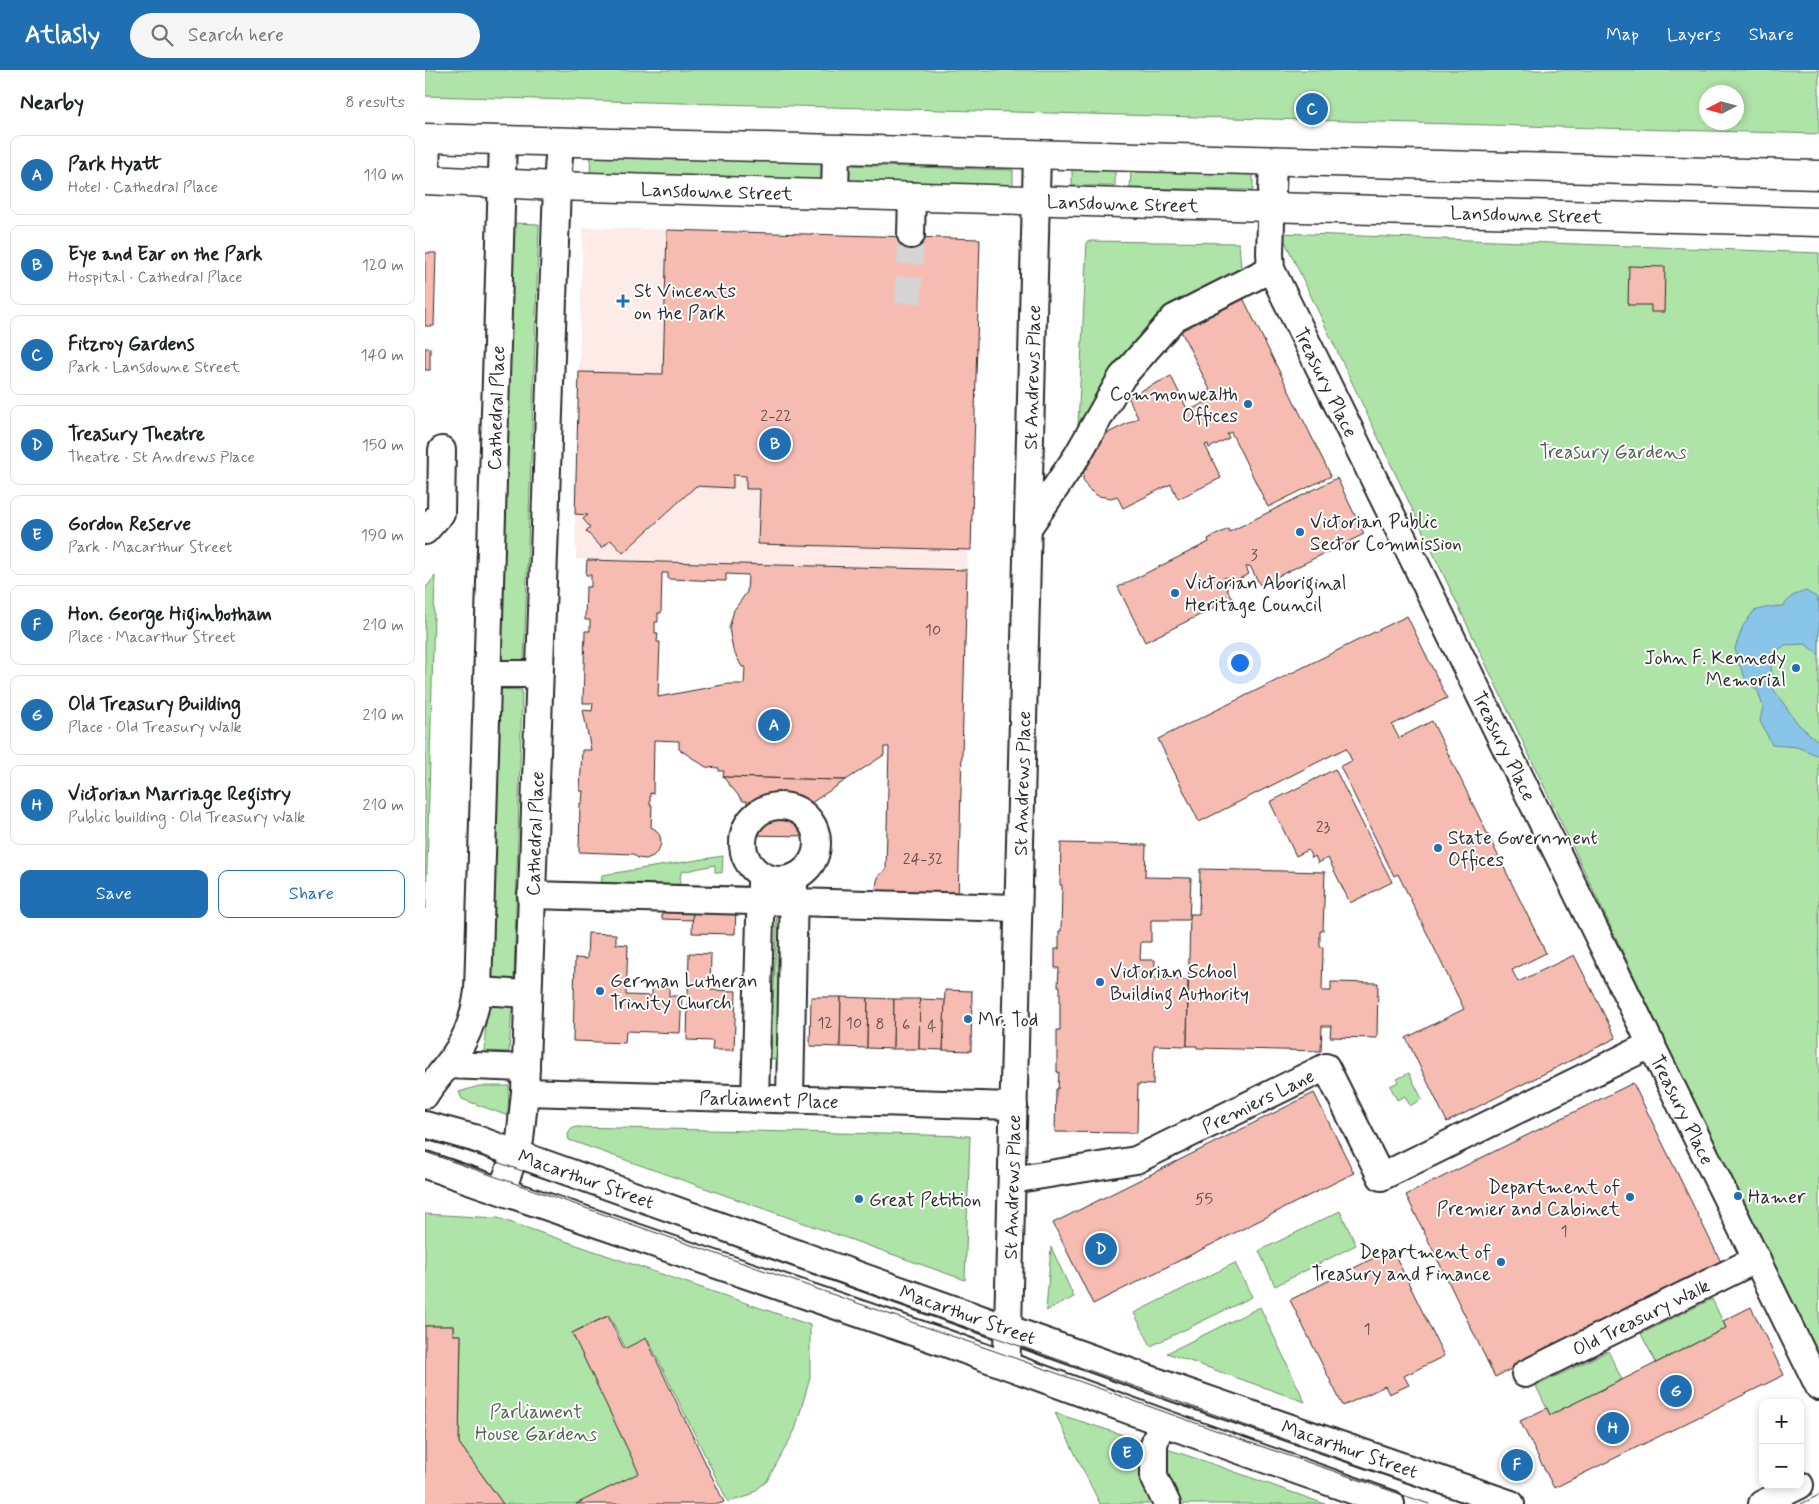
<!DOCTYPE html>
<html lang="en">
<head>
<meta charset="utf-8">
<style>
	:root { --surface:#fff; --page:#f6f6f6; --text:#202124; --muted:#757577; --line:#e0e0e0; --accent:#1f6fb2 }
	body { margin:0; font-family:Mynerve,sans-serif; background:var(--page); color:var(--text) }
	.controls { position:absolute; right:15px; bottom:15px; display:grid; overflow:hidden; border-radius:10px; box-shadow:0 2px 8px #0003 }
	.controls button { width:45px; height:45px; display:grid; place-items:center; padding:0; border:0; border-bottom:1px solid var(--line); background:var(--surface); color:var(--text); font:25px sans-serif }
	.compass { position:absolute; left:1274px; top:15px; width:45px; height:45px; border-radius:50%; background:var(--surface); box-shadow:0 2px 8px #0003; rotate:264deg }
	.you { position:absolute; left:814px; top:592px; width:18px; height:18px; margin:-12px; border:4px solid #fff; border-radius:50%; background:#1a73e8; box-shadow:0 0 0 8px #1a73e833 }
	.badge { display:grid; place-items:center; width:32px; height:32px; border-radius:50%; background:var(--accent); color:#fff; font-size:16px; font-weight:700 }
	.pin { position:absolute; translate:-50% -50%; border:2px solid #fff; box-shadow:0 1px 5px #0006 }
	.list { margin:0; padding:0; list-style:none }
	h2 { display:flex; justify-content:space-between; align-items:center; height:65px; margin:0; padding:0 20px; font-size:21px }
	h2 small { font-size:16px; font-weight:400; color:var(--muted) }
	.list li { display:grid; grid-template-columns:32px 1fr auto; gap:15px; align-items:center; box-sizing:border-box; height:80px; margin:0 10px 10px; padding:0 10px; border:1px solid var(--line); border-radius:10px }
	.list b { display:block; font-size:19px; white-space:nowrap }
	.list p { margin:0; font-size:16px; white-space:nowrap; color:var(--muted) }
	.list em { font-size:16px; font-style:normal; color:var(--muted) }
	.actions { display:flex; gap:10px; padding:15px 20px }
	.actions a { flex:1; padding:11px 0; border:1px solid var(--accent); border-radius:10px; text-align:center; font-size:18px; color:var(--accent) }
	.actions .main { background:var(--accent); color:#fff }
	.icon { flex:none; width:28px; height:28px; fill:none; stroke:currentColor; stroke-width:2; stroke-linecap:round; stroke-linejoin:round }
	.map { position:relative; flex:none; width:1394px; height:1434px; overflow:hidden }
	header { display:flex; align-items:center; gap:30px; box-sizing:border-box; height:70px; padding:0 25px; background:var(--accent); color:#fff }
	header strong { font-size:24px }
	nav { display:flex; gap:28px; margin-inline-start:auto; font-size:18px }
	.search { width:350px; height:45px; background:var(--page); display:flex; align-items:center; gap:12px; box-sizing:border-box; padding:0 18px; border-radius:28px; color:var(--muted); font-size:19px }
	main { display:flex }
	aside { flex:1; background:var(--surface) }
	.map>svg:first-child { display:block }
</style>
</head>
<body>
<header>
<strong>Atlasly</strong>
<div class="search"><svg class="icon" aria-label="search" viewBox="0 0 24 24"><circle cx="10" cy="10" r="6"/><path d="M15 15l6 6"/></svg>Search here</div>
<nav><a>Map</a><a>Layers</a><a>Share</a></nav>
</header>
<main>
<aside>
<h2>Nearby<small>8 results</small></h2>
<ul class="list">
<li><span class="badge">A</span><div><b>Park Hyatt</b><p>Hotel · Cathedral Place</p></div><em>110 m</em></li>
<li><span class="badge">B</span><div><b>Eye and Ear on the Park</b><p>Hospital · Cathedral Place</p></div><em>120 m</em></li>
<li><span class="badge">C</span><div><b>Fitzroy Gardens</b><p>Park · Lansdowne Street</p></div><em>140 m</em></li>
<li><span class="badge">D</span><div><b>Treasury Theatre</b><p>Theatre · St Andrews Place</p></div><em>150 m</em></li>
<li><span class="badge">E</span><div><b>Gordon Reserve</b><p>Park · Macarthur Street</p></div><em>190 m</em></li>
<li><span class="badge">F</span><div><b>Hon. George Higinbotham</b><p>Place · Macarthur Street</p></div><em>210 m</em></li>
<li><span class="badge">G</span><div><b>Old Treasury Building</b><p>Place · Old Treasury Walk</p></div><em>210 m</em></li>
<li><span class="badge">H</span><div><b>Victorian Marriage Registry</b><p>Public building · Old Treasury Walk</p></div><em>210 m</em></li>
</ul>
<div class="actions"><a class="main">Save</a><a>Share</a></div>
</aside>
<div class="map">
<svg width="1394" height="1434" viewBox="0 0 1394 1434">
	<rect width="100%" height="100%" fill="#fff"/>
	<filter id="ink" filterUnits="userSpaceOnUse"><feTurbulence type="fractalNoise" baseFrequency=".02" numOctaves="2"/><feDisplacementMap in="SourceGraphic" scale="10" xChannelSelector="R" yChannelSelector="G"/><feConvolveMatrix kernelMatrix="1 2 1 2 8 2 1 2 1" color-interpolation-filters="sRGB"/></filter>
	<g filter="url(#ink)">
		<polygon fill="#fdebe8" points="158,157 555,169 542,500 151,489 150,444"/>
		<g fill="#aee4a7" stroke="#6c8869" fill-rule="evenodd">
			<path d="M0,0H1394V64L0,26ZM1282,22H1312V52H1282Z"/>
			<polygon points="166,84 407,93 406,114 165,104"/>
			<polygon points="419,95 588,100 588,119 418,113"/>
			<rect x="647" y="98" width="43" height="18"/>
			<polygon points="706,100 828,103 828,120 705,118"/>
			<polygon points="87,153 114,154 99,592 71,591"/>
			<polygon points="856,163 1394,183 1394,1295"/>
			<polygon points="662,171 814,173 816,198 772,226 652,376"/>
			<polygon points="10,506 1,834 1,839 0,838 0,519"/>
			<polygon points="71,619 97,620 89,911 63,910"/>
			<polygon points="298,786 297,803 290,802 290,795 256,802 254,819 176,817 177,805"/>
			<polygon points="352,838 359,838 354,989 346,989"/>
			<polygon points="62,935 87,937 84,982 59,981"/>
			<polygon points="984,1003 997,1029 985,1036 980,1026 972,1030 965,1016 973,1012 972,1009"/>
			<polygon points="54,1016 84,1016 83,1046 37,1029 34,1022"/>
			<polygon points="150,1057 545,1066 540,1210 144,1070 143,1065 145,1060"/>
			<polygon points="915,1141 931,1175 850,1216 834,1181"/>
			<polygon points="0,1144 73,1148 385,1255 385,1308 370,1360 342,1411 324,1426 303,1432 223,1269 201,1279 184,1245 150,1261 219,1403 153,1434 78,1434 34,1373 36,1265 28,1265 28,1256 0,1256"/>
			<polygon points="626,1177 649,1227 621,1241"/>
			<polygon points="810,1193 827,1227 726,1276 709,1243"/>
			<polygon points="1287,1229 1301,1258 1231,1293 1216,1264"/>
			<polygon points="835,1237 880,1332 742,1283"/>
			<polygon points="1183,1281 1197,1310 1125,1345 1111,1316"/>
			<polygon points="630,1343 782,1392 900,1434 675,1434"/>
		</g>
		<polygon fill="#89c5e9" stroke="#63879d" points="1381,521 1391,527 1394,533 1394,585 1380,574 1360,575 1349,583 1346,597 1349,620 1373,654 1394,672 1394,686 1372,677 1347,675 1335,651 1338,637 1333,621 1321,610 1312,589 1310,578 1318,556 1329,541 1344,537 1358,536 1367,526"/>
		<g fill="#f7bcb1" stroke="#2b2b2b" fill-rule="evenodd">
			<polygon points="242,160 555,169 546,480 333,474 335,419 321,419 321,406 308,405 308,418 271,416 198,483 186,470 177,478 161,461 165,457 158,449 163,445 150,444 154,302 238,304"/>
			<polygon points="0,183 11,183 9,256 0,256"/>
			<polygon points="1204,196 1240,197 1239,242 1226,242 1226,235 1203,235"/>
			<polygon points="817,226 906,406 843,437 806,362 802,364 804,368 784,378 783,374 780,375 796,408 753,429 746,414 698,438 692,426 686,428 673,426 663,419 658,410 659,395 665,372 713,348 703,327 746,306 763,341 789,328 754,257"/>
			<rect x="0" y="278" width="5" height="22"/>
			<polygon points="912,408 939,464 835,515 825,496 821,497 824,504 804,514 801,507 797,509 807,529 720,572 693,517 784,472 783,469 803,459 804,462"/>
			<path d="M162,490L542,500L533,830L454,824L451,818L452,811L454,805L461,800L464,677H459V685L421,710H413L298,707L299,701H294V698L281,697L254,679V671L229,670L228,724L225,723V735H227L226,757L231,760L235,766L236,774L233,781L228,786L221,789L213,788L208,784L154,782L155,733H157L158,721H155L157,680H166L158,640L167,641L168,633H158L160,561H165V550H160L161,517H166V505H161ZM237,503H243V509L301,511V504L323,505L322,522L309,540L304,558L308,580L317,597H320L319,614H303L233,627L235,572H232L233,563H230V552H233V543H236Z"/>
			<polygon points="982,546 1022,628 967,655 974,668 1007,651 1121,883 1087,900 1093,912 1149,885 1191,968 1022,1052 981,968 1039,939 973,804 969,806 915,696 927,691 921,678 774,752 733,669"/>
			<polygon points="910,699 967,812 925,833 903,788 893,793 890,786 887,788 883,780 871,786 845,732"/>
			<polygon points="298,707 413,710 421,710 386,733 386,766 321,765 322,731 318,731"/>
			<polygon points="636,773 721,775 720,807 766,808 764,850 726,850 726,872 716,872 715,890 730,890 729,909 763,910 762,976 729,975 728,1015 713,1014 712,1063 630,1062 631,1019 633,1019 634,1002 632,1002 632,960 635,960 635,916 633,916 634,898 630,898 630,879 634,879 634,861 636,861 637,815 635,815"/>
			<polygon points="775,799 900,802 898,861 895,861 895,877 898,877 897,921 906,921 906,912 953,913 952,968 905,967 906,956 897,956 896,981 772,978 772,976 762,976 765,844 774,844"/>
			<polygon points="237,834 268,834 268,850 237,849"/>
			<polygon points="268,834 311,836 310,864 267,863"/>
			<polygon points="163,863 191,864 191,874 203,875 201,925 227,926 227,916 244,917 244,926 257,926 255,963 201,961 200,973 148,971 150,888 162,889"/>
			<polygon points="264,883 286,884 285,920 311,921 309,980 287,980 288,971 262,970"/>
			<polygon points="520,920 547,921 546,981 518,980"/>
			<polygon points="386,927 416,927 415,977 385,976"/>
			<polygon points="416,927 443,928 442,978 415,977"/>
			<polygon points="443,928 469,929 468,979 442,978"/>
			<polygon points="469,929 495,929 494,979 468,979"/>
			<polygon points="495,929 520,930 518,980 494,979"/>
			<polygon points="1208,1013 1297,1194 1070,1307 981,1125"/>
			<polygon points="889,1023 929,1103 668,1234 628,1153"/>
			<polygon points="967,1179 1019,1286 979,1306 984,1315 964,1324 960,1316 918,1336 865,1230"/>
			<polygon points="1326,1237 1359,1305 1129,1418 1095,1351 1122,1338 1125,1345 1213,1302 1301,1258 1298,1251"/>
			<polygon points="183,1246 199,1279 221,1268 299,1432 294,1434 151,1434 214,1403 147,1263"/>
			<polygon points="0,1256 28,1256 28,1265 36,1265 34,1373 78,1434 1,1434 0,1432"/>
		</g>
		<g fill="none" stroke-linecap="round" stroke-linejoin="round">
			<polyline stroke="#d5d5d5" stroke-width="26" stroke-dasharray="26 13" stroke-linecap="butt" points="483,233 486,165"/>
			<g stroke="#2b2b2b" stroke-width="30">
				<g id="minor">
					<path id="s1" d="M848,90L845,183L846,199L1394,1317"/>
					<polyline points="1,110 2,68"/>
					<polyline points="410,124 411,79"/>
					<polyline points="486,165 487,126"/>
					<polyline points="603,458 652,386 697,307 749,248 846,199"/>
					<polyline points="0,461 16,443 17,380"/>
					<polyline points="63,604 114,604"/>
					<circle cx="355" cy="773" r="37"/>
					<polyline points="106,825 593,838"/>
					<polyline points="53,921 103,924"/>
					<polyline points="23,995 101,998"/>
					<path id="s2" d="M100,1022L589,1036"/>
					<path id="s3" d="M0,1025C6,1015 14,1006 21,997C40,973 49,951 53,921L78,70"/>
					<polyline points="330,1029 336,813"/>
					<polyline points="365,1029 369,815"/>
					<path id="s4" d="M0,1055L49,1068L90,1083L750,1318L1086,1434"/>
					<polyline points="0,1095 520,1273 766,1363 966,1434"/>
					<path id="s5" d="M587,1110L711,1090L901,997L956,1107L1227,974"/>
					<path id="s6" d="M77,1120L95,1070L100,1022L132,116L135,72"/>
					<path id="s7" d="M581,1295L583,1258L612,84"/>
					<path id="s8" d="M1100,1304L1332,1189"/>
					<polyline points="731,1368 729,1375 729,1407 742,1434"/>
					<polyline points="1337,1434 1375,1415"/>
				</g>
			</g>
			<g stroke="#2b2b2b" stroke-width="31">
				<g id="major">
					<polyline points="0,68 1394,105"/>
					<path id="s9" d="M0,110L132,116L697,133L1394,152"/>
				</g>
			</g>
			<use href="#minor" stroke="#fff" stroke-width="26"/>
			<use href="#major" stroke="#fff" stroke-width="28"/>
			<g stroke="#2b2b2b" stroke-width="1">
				<polyline points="0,1068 15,1072 1044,1434"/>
				<polyline points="0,1082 581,1285 815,1369 1004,1434"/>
				<polyline points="1376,1434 1394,1425"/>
			</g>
		</g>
	</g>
	<g fill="#1f6fb2" stroke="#fff" stroke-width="2">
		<path d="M195.5 223.5h5v5h5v5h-5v5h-5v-5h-5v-5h5z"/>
		<circle cx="823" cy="334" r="5"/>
		<circle cx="875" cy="462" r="5"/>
		<circle cx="750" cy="523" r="5"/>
		<circle cx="1371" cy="598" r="5"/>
		<circle cx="1013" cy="778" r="5"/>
		<circle cx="675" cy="912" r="5"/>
		<circle cx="175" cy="921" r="5"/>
		<circle cx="543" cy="949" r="5"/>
		<circle cx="1313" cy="1126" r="5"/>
		<circle cx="1205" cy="1127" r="5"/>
		<circle cx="434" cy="1129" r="5"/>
		<circle cx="1076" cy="1192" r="5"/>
	</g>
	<g text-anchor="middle" stroke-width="4" stroke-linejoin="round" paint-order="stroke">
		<g font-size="16" fill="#5e4f4c">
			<text x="351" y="351">2-22</text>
			<text x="829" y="490">3</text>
			<text x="508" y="565">10</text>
			<text x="898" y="762">23</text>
			<text x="498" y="794">24-32</text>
			<text x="400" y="958">12</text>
			<text x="429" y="958">10</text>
			<text x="455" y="959">8</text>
			<text x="481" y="960">6</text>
			<text x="507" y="961">4</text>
			<text x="779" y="1134">55</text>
			<text x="1139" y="1166">1</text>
			<text x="942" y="1264">1</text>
		</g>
		<g font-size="19" fill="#2b2b2b" stroke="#fff">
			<text dy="7" stroke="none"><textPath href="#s9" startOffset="292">Lansdowne Street</textPath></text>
			<text dy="7" stroke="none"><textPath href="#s9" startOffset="698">Lansdowne Street</textPath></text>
			<text dy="7" stroke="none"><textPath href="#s9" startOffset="1102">Lansdowne Street</textPath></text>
			<text dy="7" stroke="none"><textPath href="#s7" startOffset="988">St Andrews Place</textPath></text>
			<text dy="7" stroke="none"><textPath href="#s1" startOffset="235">Treasury Place</textPath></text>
			<text dy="7" stroke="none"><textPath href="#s3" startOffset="702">Cathedral Place</textPath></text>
			<text dy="7" stroke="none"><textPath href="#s1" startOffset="640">Treasury Place</textPath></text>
			<text dy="7" stroke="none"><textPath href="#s7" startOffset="582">St Andrews Place</textPath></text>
			<text dy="7" stroke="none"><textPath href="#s6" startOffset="360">Cathedral Place</textPath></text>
			<text dy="7" stroke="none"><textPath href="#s2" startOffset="244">Parliament Place</textPath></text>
			<text dy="7" stroke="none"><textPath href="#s5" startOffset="261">Premiers Lane</textPath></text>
			<text dy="7" stroke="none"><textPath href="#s1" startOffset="1045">Treasury Place</textPath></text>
			<text dy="7" stroke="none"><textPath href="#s4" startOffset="170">Macarthur Street</textPath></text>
			<text dy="7" stroke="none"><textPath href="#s7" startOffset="178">St Andrews Place</textPath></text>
			<text dy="7" stroke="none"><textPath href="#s4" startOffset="575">Macarthur Street</textPath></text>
			<text dy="7" stroke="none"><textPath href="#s8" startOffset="129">Old Treasury Walk</textPath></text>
			<text dy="7" stroke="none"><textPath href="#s4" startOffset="980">Macarthur Street</textPath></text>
		</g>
		<g font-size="19" fill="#2b2b2b" stroke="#fff" text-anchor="start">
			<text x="209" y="227">St Vincents<tspan x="209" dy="22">on the Park</tspan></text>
			<text x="813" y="330" text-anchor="end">Commonwealth<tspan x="813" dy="22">Offices</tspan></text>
			<text x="885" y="458">Victorian Public<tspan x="885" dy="22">Sector Commission</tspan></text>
			<text x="760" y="519">Victorian Aboriginal<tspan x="760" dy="22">Heritage Council</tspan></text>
			<text x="1361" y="594" text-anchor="end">John F. Kennedy<tspan x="1361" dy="22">Memorial</tspan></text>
			<text x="1023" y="774">State Government<tspan x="1023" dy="22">Offices</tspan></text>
			<text x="685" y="908">Victorian School<tspan x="685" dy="22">Building Authority</tspan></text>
			<text x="185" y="917">German Lutheran<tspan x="185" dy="22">Trinity Church</tspan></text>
			<text x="553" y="956">Mr. Tod</text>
			<text x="1195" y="1123" text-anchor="end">Department of<tspan x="1195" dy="22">Premier and Cabinet</tspan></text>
			<text x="1323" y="1133">Hamer</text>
			<text x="444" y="1136">Great Petition</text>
			<text x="1066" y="1188" text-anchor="end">Department of<tspan x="1066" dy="22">Treasury and Finance</tspan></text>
		</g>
		<g font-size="19" fill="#526250" stroke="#fff">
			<text x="1188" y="388">Treasury Gardens</text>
			<text x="111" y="1348">Parliament<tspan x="111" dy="22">House Gardens</tspan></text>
		</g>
	</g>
</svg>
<div class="controls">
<button>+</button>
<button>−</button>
</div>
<svg class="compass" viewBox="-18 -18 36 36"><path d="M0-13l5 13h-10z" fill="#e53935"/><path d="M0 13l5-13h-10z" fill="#757577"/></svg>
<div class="you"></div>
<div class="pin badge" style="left:349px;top:655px">A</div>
<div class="pin badge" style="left:350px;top:374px">B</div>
<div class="pin badge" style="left:887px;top:39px">C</div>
<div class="pin badge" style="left:676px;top:1179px">D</div>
<div class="pin badge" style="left:702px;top:1383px">E</div>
<div class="pin badge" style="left:1092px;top:1395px">F</div>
<div class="pin badge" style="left:1251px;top:1321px">G</div>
<div class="pin badge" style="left:1188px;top:1358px">H</div>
</div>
</main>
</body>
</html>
